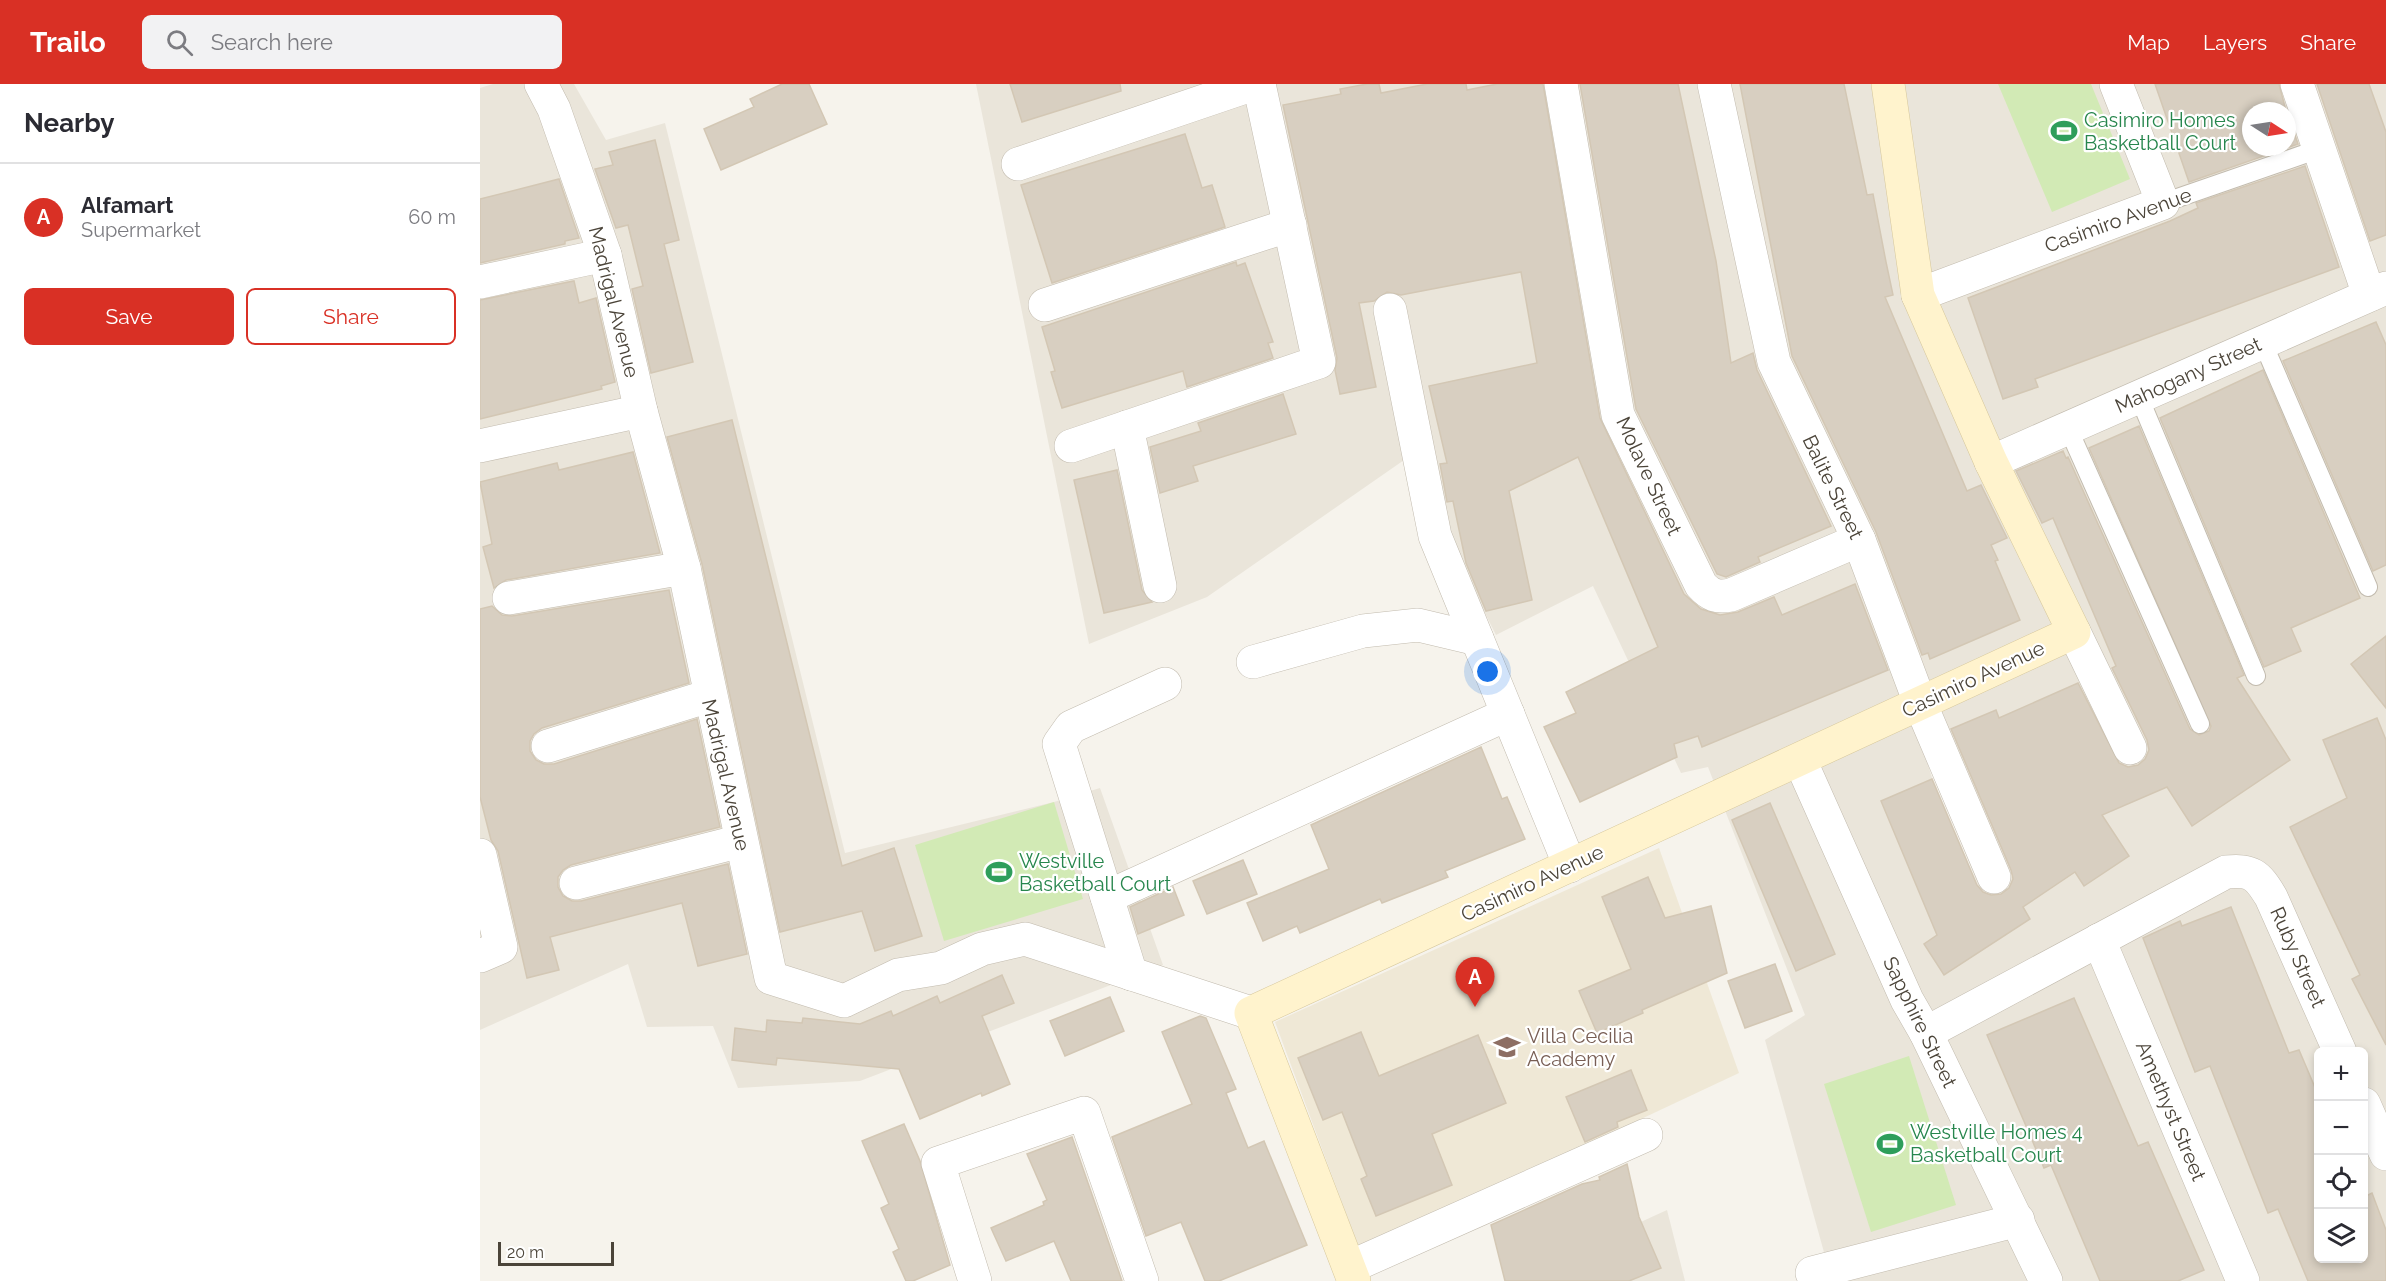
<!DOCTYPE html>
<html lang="en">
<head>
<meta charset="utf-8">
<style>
	:root { --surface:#fff; --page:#f2f2f3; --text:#2b2b33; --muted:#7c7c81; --line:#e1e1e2; --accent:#d93025 }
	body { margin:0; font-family:Raleway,sans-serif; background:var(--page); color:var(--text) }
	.controls { position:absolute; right:18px; bottom:18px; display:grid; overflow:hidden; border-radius:9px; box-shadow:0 3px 9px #0003 }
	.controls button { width:54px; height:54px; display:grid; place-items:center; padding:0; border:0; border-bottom:2px solid var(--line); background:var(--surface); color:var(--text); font:30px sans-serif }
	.compass { position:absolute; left:1762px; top:18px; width:54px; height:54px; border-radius:50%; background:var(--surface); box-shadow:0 3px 9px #0003; rotate:102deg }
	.scale { position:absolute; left:18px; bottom:15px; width:116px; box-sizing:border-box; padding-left:6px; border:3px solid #4b4439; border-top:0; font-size:16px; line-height:21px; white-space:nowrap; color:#4b4439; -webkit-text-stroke:4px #fff; paint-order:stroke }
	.you { position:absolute; left:1008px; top:588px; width:21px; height:21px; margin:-15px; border:4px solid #fff; border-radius:50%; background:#1a73e8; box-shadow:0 0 0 9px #1a73e833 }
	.badge { display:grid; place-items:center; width:39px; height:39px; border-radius:50%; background:var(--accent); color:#fff; font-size:20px; font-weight:700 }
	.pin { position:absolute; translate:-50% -50px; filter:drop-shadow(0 2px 3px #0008) }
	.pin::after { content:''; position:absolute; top:32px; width:21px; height:18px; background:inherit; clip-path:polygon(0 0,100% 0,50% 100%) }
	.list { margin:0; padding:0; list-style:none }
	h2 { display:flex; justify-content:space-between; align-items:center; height:78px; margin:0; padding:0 24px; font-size:26px }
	h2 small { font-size:20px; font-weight:400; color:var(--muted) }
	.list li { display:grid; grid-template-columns:39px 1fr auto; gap:18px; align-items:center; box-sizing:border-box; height:108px; padding:0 24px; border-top:2px solid var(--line) }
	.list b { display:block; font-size:22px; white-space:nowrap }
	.list p { margin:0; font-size:20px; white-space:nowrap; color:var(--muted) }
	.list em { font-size:20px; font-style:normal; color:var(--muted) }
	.actions { display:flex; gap:12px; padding:18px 24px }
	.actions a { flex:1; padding:14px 0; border:2px solid var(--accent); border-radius:9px; text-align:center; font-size:21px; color:var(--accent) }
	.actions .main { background:var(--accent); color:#fff }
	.icon { flex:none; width:33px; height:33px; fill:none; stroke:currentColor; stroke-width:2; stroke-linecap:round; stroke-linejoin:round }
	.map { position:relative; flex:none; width:1906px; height:1197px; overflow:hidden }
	header { display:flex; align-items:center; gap:36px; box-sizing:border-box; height:84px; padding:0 30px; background:var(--accent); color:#fff }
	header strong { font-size:28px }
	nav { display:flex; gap:33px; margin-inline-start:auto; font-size:21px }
	.search { width:420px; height:54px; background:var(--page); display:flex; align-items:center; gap:15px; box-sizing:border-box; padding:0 21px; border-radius:9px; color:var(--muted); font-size:22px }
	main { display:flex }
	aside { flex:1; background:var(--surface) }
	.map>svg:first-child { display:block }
</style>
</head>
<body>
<header>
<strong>Trailo</strong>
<div class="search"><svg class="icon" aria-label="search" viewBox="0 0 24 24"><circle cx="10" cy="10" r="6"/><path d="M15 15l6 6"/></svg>Search here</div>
<nav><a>Map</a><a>Layers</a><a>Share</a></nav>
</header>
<main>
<aside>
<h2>Nearby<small></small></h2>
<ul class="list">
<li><span class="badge">A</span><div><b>Alfamart</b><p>Supermarket</p></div><em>60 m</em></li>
</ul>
<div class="actions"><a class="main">Save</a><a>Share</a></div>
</aside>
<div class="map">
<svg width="1906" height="1197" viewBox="0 0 1906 1197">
	<rect width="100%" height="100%" fill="#f6f3ec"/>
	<g fill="#eae5da" fill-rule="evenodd">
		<polygon points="13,0 94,0 126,56 185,39 365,769 574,718 620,704 683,881 380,997 258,1004 233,942 167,943 148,880 0,946 0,4"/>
		<path d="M496,0H1906V1197H1352L1285,956L1325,931L1228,683L1201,689L1113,502L1016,551L927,374L727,513L609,560ZM1771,27H1807V63H1771ZM1742,629H1743L1492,823L1440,655L1502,811ZM1838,968H1884V1174H1838Z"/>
		<polygon points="1187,1126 1205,1197 1032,1197"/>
	</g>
	<polygon fill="#efe8d6" points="1179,764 1259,989 880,1167 795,938"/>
	<g fill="#d2eab5">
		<polygon points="1518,0 1611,0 1650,95 1572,128"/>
		<polygon points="574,718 603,815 464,857 435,761"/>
		<polygon points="1429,972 1476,1121 1391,1148 1344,1000"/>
	</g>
	<g fill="#d8cfc1" stroke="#d3c7b4" stroke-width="1.5">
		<polygon points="302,0 329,0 347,40 241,86 224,45 274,23 270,15"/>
		<polygon points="530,0 640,0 641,7 542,38"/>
		<polygon points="887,0 899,0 901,9 947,0 986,0 987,6 1017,0 1063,0 1120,334 1204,510 1221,525 1240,531 1258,528 1294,513 1302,531 1375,500 1408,586 1222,663 1218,652 1194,660 1197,673 1100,718 1064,643 1096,629 1086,608 1178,563 1098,373 1029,407 1052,516 1006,527 986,479 973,417 967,418 960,380 967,379 949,302 1057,279 1041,188 921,211 907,208 894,217 879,219 896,303 860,310 855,286 857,274 803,21 861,10 860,5"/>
		<polygon points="1100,0 1198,0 1236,177 1251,279 1273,269 1277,286 1351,442 1278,473 1280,478 1246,493 1237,490 1156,325"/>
		<polygon points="1260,0 1364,0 1387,111 1393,110 1406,178 1413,211 1405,213 1487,407 1501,401 1527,454 1511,461 1518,476 1515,477 1540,536 1450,575 1448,569 1442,571 1396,448 1312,272"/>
		<polygon points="1675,0 1799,0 1806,27 1771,27 1771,63 1807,63 1807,29 1818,60 1709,98"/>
		<polygon points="1837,0 1889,0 1906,48 1906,151 1890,157"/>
		<polygon points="705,50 722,104 732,101 745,143 572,199 541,101"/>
		<polygon points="175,56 199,156 184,160 213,278 171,289 152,205 163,202 148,141 136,144 115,85 133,81 129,68"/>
		<polygon points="1825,82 1859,183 1555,295 1558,303 1523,315 1488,214 1690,137 1718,124 1716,119"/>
		<polygon points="79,95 99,154 85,157 85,160 0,179 0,115"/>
		<polygon points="756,178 757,182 765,179 793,258 788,259 793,274 707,303 703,287 582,324 571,288 575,287 562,243"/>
		<polygon points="94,197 99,219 116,214 135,298 121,302 122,305 0,335 0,216"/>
		<polygon points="1896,238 1906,261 1906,481 1893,487 1803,277"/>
		<polygon points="1783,286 1880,514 1811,544 1821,567 1784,583 1680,334"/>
		<polygon points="803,310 816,350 713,382 718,397 680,409 670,363 721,347 718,339"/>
		<polygon points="252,336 362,782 414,764 442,852 395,867 382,827 300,848 222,480 187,353"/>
		<polygon points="1659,342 1764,591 1757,594 1810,676 1712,742 1687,703 1622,731 1649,772 1604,802 1595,788 1543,823 1550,835 1464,891 1444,860 1457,851 1401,717 1452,695 1497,801 1503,808 1511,811 1521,810 1529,804 1533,795 1531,786 1471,645 1516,626 1519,634 1598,599 1639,679 1648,683 1658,681 1665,675 1669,666 1667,656 1632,584 1636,582 1573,434 1562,439 1536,387 1583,367 1586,374 1588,373 1710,645 1719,651 1729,647 1731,642 1609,364"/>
		<polygon points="153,368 180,469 26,496 14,504 3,463 12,460 0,398 77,379 79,386"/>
		<polygon points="637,386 662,506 672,518 624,529 594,396"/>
		<polygon points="189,506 209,599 62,644 54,650 50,657 50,667 56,676 64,680 74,680 217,635 240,743 91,781 83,786 78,793 78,803 83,812 92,817 101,817 248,780 267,870 218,882 202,819 70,853 79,886 47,894 18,767 11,756 0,713 0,525 12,522 22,531 32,532"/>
		<polygon points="1906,552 1906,624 1871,580"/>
		<polygon points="1897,634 1906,656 1906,961 1872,895 1880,891 1810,743 1867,714 1843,656"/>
		<polygon points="1001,663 1022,715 1027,713 1045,755 965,787 968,793 902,819 900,815 820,849 817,842 783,857 767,819 849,785 831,741"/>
		<polygon points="1290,719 1355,870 1316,887 1252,736"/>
		<polygon points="763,776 777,810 727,830 713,797"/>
		<polygon points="1168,793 1185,834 1231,822 1247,889 1162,926 1163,929 1117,949 1099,907 1151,885 1122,813"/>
		<polygon points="693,803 704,831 658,850 650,823"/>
		<polygon points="1751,823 1809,969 1819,966 1839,1013 1839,1174 1884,1174 1884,1113 1892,1109 1906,1146 1906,1197 1828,1197 1798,1125 1788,1129 1730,982 1715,988 1663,854 1700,837 1702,842"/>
		<polygon points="1295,880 1312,927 1265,944 1248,897"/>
		<polygon points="522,891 534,919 502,932 530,1000 502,1012 501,1009 440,1035 419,985 297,974 296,981 252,976 255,944 286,948 287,936 322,939 323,934 380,940 411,927 413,932 457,912 460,919"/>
		<polygon points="630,913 644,947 585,972 570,937"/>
		<polygon points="1594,914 1658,1062 1668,1058 1724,1186 1698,1197 1620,1197 1571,1081 1564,1084 1507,951"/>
		<polygon points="720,932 726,934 756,1005 746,1009 768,1064 784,1057 827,1161 739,1197 725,1197 701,1138 666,1152 632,1053 712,1020 682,948"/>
		<polygon points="881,948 899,992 998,951 1026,1019 952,1050 972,1101 896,1132 881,1095 887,1092 862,1028 843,1036 818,974"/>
		<polygon points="1151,986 1167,1026 1137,1038 1138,1043 1105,1058 1086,1013"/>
		<polygon points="424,1040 440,1077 470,1181 433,1197 426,1197 413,1168 419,1165 401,1124 409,1120 382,1057"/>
		<polygon points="592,1053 642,1197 591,1197 574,1157 526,1177 511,1144 564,1121 563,1118 567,1116 547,1070"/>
		<polygon points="1147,1080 1159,1133 1181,1184 1149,1197 1025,1197 1011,1141 1102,1100 1120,1096 1119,1093"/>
	</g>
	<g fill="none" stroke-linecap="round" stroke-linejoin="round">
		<g stroke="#c2bbae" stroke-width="20">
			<g id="lane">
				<polyline points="1683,119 1839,65"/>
				<polyline points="1783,259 1888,503"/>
				<polyline points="1659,313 1776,592"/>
				<polyline points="1588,344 1720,640"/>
			</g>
		</g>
		<g stroke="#c2bbae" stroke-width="34">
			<g id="street">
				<polyline points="61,0 74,25 125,171 161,327 204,484 291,894 364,917 418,891 461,884 502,865 545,855 771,929"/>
				<path d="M1081,0L1138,331L1221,501C1230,511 1237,514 1251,511L1379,456"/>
				<polyline points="1234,0 1294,278 1379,456 1440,619 1514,793"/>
				<polyline points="1817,0 1889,211"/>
				<polyline points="538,80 774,0"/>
				<polyline points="0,198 125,171"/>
				<polyline points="1438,211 1683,119 1636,0"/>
				<polyline points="565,221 810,141"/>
				<polyline points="910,226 955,452 1090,782"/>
				<polyline points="647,343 680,502"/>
				<polyline points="0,362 161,327"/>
				<polyline points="591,362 839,278 779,0"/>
				<polyline points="1511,378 1906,204"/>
				<polyline points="29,514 204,484"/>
				<polyline points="1594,548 1650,664"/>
				<polyline points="773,578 883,547 938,541 997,555"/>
				<polyline points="68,662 229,612"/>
				<polyline points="1320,676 1427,916 1446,949 1566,1197"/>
				<polyline points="0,771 21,863 0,872"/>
				<polyline points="96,799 261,757"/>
				<polyline points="627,813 1028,630"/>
				<polyline points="1619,856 1763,1197"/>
				<polyline points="651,890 579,660 591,643 685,600"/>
				<path d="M1446,949L1746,788C1772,786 1777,790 1791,813L1860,968"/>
				<polyline points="1884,1020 1906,1070"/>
				<polyline points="870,1183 1166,1051"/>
				<polyline points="1332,1189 1538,1136"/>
				<polyline points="495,1197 458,1079 604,1029 662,1197"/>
			</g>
		</g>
		<g stroke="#d6c79b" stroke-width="34">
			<polyline id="secondary" points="874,1197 771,929 1594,548 1511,378 1438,211 1408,0"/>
		</g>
		<use href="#lane" stroke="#fff" stroke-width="18"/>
		<use href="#street" stroke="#fff" stroke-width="33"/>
		<use href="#secondary" stroke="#fff3cd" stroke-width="33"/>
	</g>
	<defs>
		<g id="stadium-bare" transform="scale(2.07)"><path d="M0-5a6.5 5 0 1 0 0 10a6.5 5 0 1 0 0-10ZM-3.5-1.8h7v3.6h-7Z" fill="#2e9e5b" stroke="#fff" stroke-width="2.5" paint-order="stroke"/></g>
		<g id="school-bare" transform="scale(2.07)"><path d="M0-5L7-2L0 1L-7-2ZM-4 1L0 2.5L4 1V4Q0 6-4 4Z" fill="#8d6e63" stroke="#fff" stroke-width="2.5" paint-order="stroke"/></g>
	</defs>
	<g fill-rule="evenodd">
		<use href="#stadium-bare" x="1584" y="47"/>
		<use href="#stadium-bare" x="519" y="788"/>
		<use href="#school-bare" x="1027" y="963"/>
		<use href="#stadium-bare" x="1410" y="1060"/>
	</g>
	<g text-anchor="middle" stroke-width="4.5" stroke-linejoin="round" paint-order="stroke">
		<g font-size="20" fill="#27864d" stroke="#fff" text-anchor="start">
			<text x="1604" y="43">Casimiro Homes<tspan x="1604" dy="23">Basketball Court</tspan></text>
			<text x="539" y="784">Westville<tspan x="539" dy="23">Basketball Court</tspan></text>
			<text x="1430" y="1055">Westville Homes 4<tspan x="1430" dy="23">Basketball Court</tspan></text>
		</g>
		<g font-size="20" fill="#4b4439" stroke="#fff">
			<text transform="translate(1638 136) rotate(-20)" y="7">Casimiro Avenue</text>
			<text transform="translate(134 218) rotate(76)" y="7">Madrigal Avenue</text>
			<text transform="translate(1708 291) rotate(-24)" y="7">Mahogany Street</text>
			<text transform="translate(1169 392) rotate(65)" y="7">Molave Street</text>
			<text transform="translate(1353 403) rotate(64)" y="7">Balite Street</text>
			<text transform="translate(1493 595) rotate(-25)" y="7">Casimiro Avenue</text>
			<text transform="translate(246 691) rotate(77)" y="7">Madrigal Avenue</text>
			<text transform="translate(1052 799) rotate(-25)" y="7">Casimiro Avenue</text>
			<text transform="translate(1818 873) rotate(66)" y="7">Ruby Street</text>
			<text transform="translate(1440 938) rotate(64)" y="7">Sapphire Street</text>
			<text transform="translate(1691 1027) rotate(67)" y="7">Amethyst Street</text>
		</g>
		<g font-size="20" fill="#785e54" stroke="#fff" text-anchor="start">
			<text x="1047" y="959">Villa Cecilia<tspan x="1047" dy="23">Academy</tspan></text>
		</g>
	</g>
</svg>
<div class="controls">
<button>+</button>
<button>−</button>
<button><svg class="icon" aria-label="locate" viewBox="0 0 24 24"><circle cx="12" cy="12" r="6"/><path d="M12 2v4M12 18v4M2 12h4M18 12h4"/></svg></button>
<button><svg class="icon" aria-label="layers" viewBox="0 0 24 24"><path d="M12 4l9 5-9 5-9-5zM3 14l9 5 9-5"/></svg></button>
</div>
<svg class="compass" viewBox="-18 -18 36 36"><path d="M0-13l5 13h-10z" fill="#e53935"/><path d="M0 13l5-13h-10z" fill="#7c7c81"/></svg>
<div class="scale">20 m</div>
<div class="you"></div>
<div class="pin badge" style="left:995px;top:923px">A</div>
</div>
</main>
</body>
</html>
